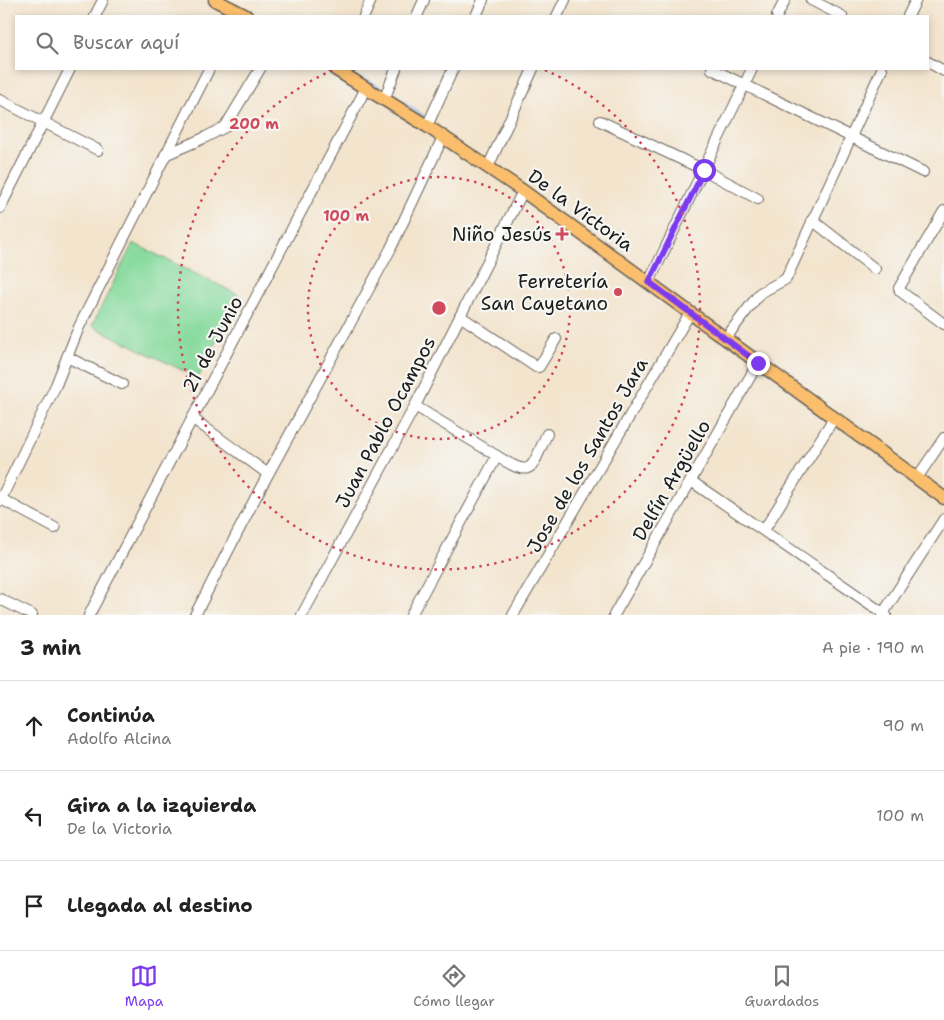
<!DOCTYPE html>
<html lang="es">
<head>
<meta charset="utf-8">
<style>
	:root { --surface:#fff; --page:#f6f6f6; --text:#222; --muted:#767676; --line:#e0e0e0; --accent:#7c3aed }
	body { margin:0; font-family:"Shantell Sans",sans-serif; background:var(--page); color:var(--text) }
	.stop { position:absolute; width:15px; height:15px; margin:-11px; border:4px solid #7c3aed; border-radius:50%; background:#fff }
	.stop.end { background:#7c3aed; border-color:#fff; box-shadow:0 1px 5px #0008 }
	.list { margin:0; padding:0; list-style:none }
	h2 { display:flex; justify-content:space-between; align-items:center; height:65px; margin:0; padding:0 20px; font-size:21px }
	h2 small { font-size:16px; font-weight:400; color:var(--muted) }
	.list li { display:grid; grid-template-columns:32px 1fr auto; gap:15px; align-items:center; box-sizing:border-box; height:90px; padding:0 20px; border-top:1px solid var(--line) }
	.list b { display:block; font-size:19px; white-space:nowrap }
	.list p { margin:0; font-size:16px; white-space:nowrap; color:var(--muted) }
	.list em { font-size:16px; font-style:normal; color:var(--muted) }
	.icon { flex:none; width:28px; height:28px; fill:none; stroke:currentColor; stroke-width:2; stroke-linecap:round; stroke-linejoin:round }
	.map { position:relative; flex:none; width:944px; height:615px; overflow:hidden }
	.search { position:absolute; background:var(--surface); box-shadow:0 2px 8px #0003; left:15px; right:15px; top:15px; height:55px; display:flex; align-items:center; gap:12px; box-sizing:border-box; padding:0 18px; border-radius:0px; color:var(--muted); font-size:19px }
	.sheet { height:335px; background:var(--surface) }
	nav { display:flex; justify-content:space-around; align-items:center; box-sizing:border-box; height:70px; border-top:1px solid var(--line); background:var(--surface); font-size:14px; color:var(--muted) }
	nav a { display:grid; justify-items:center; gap:2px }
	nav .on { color:var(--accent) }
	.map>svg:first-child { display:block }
</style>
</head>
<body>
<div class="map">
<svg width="944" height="615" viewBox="0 0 944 615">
	<rect width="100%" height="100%" fill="#f6f6f2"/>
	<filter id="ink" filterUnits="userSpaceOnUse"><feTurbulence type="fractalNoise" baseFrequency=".02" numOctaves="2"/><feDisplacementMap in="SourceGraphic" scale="10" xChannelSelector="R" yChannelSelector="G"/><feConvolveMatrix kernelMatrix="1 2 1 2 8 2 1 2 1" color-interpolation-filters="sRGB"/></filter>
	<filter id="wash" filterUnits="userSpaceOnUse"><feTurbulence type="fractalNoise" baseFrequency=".0096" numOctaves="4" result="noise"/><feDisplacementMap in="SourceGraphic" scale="20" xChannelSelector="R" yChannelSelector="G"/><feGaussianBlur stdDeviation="1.12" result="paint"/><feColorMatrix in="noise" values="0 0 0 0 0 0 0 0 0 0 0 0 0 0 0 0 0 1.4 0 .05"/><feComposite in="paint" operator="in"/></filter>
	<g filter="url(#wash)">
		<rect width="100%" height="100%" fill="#f3e4cd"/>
		<polygon fill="#86da9d" stroke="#517b5c" points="133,243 239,295 198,378 92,326"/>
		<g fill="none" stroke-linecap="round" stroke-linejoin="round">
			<g stroke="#79aae4" stroke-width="2.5">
				<polyline points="368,80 379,87"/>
				<polyline points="403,103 423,116"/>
			</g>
		</g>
	</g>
	<g filter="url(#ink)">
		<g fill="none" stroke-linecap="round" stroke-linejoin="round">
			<g stroke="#67625a" stroke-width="12">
				<g id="minor">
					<polyline points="811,0 842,16"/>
					<polyline points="95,16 103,0"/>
					<polyline points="364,16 371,0"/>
					<polyline points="417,16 424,0"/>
					<polyline points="476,16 483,0"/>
					<polyline points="557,16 565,0"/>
					<polyline points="777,16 785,0"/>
					<polyline points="908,16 916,0"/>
					<polyline points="928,62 944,71"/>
					<polyline points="712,69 923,172"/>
					<polyline points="0,100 98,150"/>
					<polyline points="384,100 396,69"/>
					<polyline points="600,121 704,170 758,199"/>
					<polyline points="427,126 453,69"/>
					<polyline points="165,155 204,138 225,127 260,69"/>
					<polyline points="488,167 533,69"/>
					<polyline points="0,208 70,69"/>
					<polyline points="944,211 899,288 900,291 944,324"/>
					<polyline points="812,220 875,269"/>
					<polyline points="649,282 752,69"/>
					<polyline points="460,316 536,367 539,367 556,339"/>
					<polyline points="725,339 760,293 786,279 882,69"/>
					<polyline points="67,357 122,384"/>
					<polyline points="192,418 268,474"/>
					<path d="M497,456C534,480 531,468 547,434"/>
					<polyline points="917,478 944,438"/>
					<polyline points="691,481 886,615"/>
					<polyline points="1,499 55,528"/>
					<polyline points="0,501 56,385 79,327 209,69"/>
					<polyline points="764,530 834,418"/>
					<polyline points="0,599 32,615"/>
					<polyline points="89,615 366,88"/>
					<polyline points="195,615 260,489 390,250 443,137"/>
					<polyline points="302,615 415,406 523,191"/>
					<polyline points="411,615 497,456 415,406"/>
					<polyline points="513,615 690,313"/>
					<polyline points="614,615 758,363"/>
					<polyline points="882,615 944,519"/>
				</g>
			</g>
			<g stroke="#67625a" stroke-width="15">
				<g id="major">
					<polyline points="215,0 246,16"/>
					<polyline points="335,69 427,126 523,191 944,498"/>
				</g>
			</g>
			<use href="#minor" stroke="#fff" stroke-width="10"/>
			<use href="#major" stroke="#fabe6d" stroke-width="12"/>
		</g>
	</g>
	<g fill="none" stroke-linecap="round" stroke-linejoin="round" filter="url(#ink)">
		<polyline stroke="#7c3aed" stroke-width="6" points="704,170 649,282 758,363"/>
	</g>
	<g fill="none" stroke="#d1495b" stroke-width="2.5" stroke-dasharray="2.5 5">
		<circle cx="439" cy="308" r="131"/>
		<path d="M545 70A261 261 0 1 1 333 70"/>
	</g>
	<g fill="#d1495b" stroke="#f6f6f2" stroke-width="2">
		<path d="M559.5 226.5h5v5h5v5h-5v5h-5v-5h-5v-5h5z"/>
		<circle cx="618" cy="292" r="5"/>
	</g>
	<g text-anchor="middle" stroke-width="4.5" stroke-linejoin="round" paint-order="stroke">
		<g font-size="19" fill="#1c1c1c" stroke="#f6f6f2">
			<text transform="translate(581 210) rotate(36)" y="7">De la Victoria</text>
			<text transform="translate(212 344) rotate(-62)" y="7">21 de Junio</text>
			<text transform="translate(385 422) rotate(-62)" y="7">Juan Pablo Ocampos</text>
			<text transform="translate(587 455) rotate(-60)" y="7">Jose de los Santos Jara</text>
			<text transform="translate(671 480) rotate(-60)" y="7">Delfín Argüello</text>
		</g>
		<g font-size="19" fill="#1c1c1c" stroke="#f6f6f2" text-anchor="end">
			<text x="552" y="241">Niño Jesús</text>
			<text x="608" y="288">Ferretería<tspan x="608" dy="22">San Cayetano</tspan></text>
		</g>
	</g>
	<circle cx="439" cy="308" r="8" fill="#d1495b" stroke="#f6f6f2" stroke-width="2.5"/>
	<g font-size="15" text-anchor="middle" font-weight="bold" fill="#d1495b" stroke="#f6f6f2" stroke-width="4.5" stroke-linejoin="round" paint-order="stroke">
		<text x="254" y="129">200 m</text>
		<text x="346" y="221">100 m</text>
	</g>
</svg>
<div class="stop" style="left:704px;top:170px"></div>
<div class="stop end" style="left:758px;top:363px"></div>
<div class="search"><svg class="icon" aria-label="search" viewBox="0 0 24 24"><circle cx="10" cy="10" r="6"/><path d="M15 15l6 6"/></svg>Buscar aquí</div>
</div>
<section class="sheet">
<h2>3 min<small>A pie · 190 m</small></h2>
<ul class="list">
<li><svg class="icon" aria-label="ahead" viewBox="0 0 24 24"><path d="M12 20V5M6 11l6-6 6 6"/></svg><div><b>Continúa</b><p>Adolfo Alcina</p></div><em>90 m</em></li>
<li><svg class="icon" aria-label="left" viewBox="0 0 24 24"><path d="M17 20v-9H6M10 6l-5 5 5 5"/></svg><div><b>Gira a la izquierda</b><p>De la Victoria</p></div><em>100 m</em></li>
<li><svg class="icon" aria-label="arrive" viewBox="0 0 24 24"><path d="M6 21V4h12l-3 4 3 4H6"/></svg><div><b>Llegada al destino</b></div></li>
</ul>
</section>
<nav>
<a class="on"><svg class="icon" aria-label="map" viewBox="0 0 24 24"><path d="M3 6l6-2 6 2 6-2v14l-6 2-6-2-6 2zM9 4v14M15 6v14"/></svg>Mapa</a>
<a><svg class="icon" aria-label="directions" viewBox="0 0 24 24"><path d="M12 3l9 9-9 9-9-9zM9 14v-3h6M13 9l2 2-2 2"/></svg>Cómo llegar</a>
<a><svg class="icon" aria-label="saved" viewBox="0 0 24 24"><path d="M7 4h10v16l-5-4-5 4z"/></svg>Guardados</a>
</nav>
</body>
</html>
